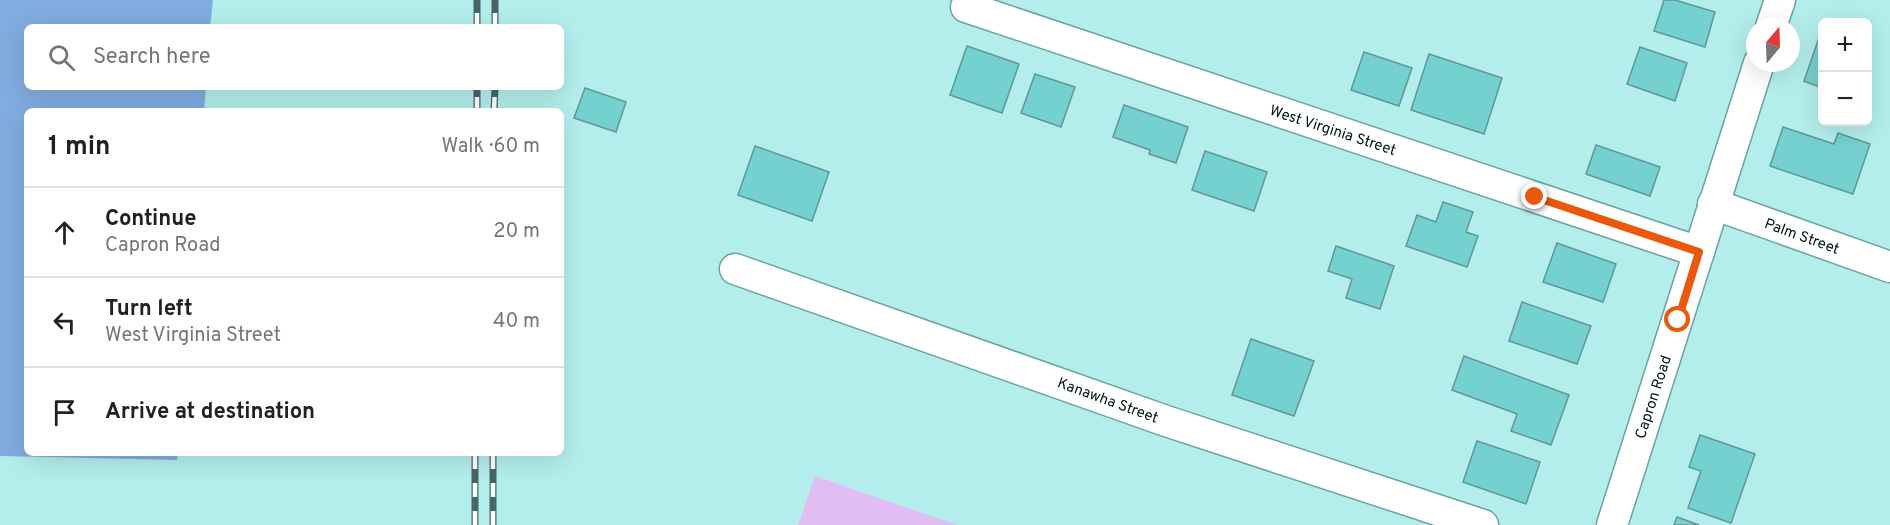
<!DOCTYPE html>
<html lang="en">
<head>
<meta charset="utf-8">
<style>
	:root { --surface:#fff; --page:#f6f6f6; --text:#202124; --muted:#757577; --line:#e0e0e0 }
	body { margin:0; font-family:Overpass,sans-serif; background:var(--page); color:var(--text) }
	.controls { position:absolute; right:18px; top:18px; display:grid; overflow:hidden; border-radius:9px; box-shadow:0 6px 24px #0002 }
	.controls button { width:54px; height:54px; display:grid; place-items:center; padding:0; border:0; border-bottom:2px solid var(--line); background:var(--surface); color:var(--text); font:30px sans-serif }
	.compass { position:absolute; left:1746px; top:18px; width:54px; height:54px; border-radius:50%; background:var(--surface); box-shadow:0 6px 24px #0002; rotate:19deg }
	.stop { position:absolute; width:18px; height:18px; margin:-14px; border:4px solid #ea580c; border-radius:50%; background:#fff }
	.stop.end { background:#ea580c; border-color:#fff; box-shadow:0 2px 6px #0008 }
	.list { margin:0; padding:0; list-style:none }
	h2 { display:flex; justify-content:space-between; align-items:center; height:78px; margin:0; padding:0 24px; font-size:26px }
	h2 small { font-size:20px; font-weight:400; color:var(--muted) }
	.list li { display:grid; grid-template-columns:39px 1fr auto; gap:18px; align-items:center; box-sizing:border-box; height:90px; padding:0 24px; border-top:2px solid var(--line) }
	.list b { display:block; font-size:22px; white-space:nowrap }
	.list p { margin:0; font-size:20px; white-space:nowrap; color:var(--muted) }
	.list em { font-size:20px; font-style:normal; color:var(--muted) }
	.icon { flex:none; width:33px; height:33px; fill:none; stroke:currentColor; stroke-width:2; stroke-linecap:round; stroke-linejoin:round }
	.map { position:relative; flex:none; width:1890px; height:525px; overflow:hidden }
	.search { position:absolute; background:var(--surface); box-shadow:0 6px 24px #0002; left:24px; top:24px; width:540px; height:66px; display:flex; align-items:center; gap:15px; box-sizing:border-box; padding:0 21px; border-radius:9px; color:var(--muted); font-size:22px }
	.panel { position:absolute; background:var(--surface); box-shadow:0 6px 24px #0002; left:24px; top:108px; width:540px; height:348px; border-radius:9px }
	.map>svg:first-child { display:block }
</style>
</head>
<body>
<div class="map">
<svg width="1890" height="525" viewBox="0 0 1890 525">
	<rect width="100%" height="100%" fill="#b3eeec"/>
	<polygon fill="#e0bef4" points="815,476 957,525 798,525"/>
	<polygon fill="#80acdf" points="0,0 213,0 210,27 27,27 27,87 206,87 204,111 27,111 27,453 178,453 177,460 0,456"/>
	<g fill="#75d1cf" stroke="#5f9896" stroke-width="1.5">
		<polygon points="1664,0 1675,0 1715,12 1705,47 1654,31"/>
		<polygon points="1822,29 1822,88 1804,81"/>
		<polygon points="967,46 1019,64 1002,113 950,95"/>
		<polygon points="1640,47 1687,63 1675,101 1627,84"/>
		<polygon points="1364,52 1412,68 1399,106 1351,90"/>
		<polygon points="1429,54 1502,78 1484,134 1411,110"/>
		<polygon points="1035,74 1075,87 1061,127 1021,113"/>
		<polygon points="585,88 626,102 616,132 574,118"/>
		<polygon points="1124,105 1188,127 1176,163 1149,154 1150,150 1113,137"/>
		<polygon points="1783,127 1834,144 1838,133 1870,144 1853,194 1770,166"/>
		<polygon points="1596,145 1660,167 1650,196 1586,174"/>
		<polygon points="755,146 829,172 812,221 738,195"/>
		<polygon points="1205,151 1267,172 1254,211 1192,190"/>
		<polygon points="1443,202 1473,212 1466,232 1478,236 1467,267 1406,246 1417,215 1436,222"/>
		<polygon points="1557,243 1616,264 1603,302 1543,282"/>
		<polygon points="1336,246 1394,266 1380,309 1346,298 1352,279 1328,271"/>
		<polygon points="1522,302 1591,326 1577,364 1509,341"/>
		<polygon points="1251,339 1314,361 1294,416 1232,395"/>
		<polygon points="1464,356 1569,395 1551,445 1511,431 1517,414 1452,390"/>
		<polygon points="1700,435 1755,454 1731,523 1688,508 1701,471 1689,467"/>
		<polygon points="1477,441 1540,462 1526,504 1463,482"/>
		<polygon points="1677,517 1699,525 1674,525"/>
	</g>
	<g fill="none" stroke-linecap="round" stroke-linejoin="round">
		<g stroke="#6aa3a1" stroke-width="33">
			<g id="street">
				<polyline points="966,7 1699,252"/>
				<polyline points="1771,27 1780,0"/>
				<polyline points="1713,204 1890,267"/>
				<polyline points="735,269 1166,421 1483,525"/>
				<polyline points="1612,525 1759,63"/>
			</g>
		</g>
		<use href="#street" stroke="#fff" stroke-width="30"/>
		<g stroke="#446766" stroke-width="7">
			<g id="rail">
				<polyline points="477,27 477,0"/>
				<polyline points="495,27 495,0"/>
				<polyline points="477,111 477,87"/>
				<polyline points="494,111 495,87"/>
				<polyline points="475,525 475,453"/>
				<polyline points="493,525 493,453"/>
			</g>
		</g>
		<use href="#rail" stroke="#fff" stroke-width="4.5" stroke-dasharray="14" stroke-linecap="butt"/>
	</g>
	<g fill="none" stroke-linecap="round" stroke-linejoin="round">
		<polyline stroke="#ea580c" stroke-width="8" points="1535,197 1699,252 1678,320"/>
	</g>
	<g text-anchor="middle" stroke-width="4.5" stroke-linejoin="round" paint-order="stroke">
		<g font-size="15" fill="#001515" stroke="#fff">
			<text transform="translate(1333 130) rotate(18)" y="5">West Virginia Street</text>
			<text transform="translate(1802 236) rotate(20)" y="5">Palm Street</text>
			<text transform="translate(1653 397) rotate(-72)" y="5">Capron Road</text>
			<text transform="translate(1108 400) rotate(20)" y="5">Kanawha Street</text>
		</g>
	</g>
</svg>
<div class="controls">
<button>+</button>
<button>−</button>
</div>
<svg class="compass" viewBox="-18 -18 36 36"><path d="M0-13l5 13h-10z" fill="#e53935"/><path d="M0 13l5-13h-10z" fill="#757577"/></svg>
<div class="stop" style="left:1678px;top:320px"></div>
<div class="stop end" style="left:1535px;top:197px"></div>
<div class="search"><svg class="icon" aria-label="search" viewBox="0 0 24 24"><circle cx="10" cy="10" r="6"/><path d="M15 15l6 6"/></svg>Search here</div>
<section class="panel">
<h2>1 min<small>Walk · 60 m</small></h2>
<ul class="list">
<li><svg class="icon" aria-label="ahead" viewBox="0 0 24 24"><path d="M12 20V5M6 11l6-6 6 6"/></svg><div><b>Continue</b><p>Capron Road</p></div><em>20 m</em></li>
<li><svg class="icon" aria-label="left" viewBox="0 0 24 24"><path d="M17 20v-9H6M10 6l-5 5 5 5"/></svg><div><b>Turn left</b><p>West Virginia Street</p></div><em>40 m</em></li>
<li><svg class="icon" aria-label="arrive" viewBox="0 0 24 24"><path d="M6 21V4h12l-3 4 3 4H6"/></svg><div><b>Arrive at destination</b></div></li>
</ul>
</section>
</div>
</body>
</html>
